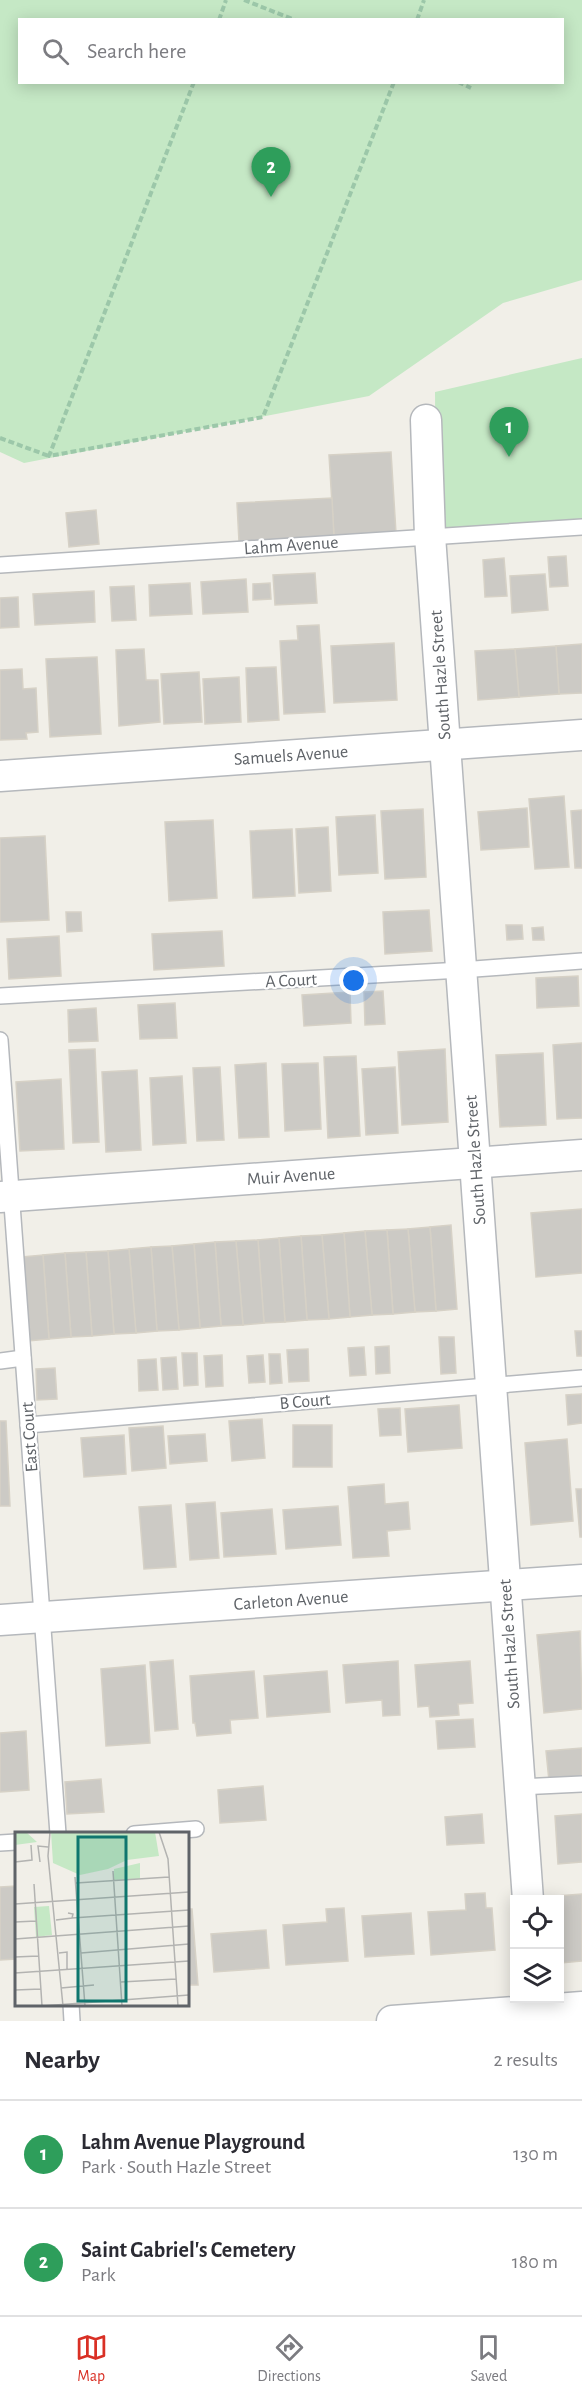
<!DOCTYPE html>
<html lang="en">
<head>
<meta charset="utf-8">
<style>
	:root { --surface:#fff; --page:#f7f7f7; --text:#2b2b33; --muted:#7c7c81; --line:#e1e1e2; --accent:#d93025 }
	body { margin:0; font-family:"Alegreya Sans",sans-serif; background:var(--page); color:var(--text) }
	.controls { position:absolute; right:18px; bottom:18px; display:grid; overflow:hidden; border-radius:0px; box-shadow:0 3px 15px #0003 }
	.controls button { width:54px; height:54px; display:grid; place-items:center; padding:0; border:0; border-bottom:2px solid var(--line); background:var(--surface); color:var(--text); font:30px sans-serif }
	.you { position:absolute; left:354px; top:981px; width:21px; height:21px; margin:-15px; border:4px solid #fff; border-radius:50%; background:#1a73e8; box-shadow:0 0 0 9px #1a73e833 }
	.badge { display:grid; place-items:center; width:39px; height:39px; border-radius:50%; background:var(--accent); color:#fff; font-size:20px; font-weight:700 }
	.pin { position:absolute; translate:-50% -50px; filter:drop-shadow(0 2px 3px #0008) }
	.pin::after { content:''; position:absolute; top:32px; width:21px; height:18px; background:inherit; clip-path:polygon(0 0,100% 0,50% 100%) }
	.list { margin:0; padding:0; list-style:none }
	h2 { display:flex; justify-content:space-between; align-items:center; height:78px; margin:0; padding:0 24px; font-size:26px }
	h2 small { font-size:20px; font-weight:400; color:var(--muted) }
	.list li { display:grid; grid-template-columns:39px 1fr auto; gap:18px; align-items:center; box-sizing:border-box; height:108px; padding:0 24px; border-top:2px solid var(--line) }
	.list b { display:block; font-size:22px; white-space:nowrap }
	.list p { margin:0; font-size:20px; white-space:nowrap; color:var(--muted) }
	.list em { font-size:20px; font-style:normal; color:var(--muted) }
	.icon { flex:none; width:33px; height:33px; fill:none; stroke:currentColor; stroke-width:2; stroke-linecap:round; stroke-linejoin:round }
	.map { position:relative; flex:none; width:582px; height:2021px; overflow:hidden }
	.search { position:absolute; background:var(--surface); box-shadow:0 3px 15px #0003; left:18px; right:18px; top:18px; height:66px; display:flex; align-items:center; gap:15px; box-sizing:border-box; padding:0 21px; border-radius:0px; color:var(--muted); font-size:22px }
	.sheet { height:294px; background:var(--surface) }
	nav { display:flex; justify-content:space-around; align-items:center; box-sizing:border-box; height:84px; border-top:2px solid var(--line); background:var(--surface); font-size:16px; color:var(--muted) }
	nav a { display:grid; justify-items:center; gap:3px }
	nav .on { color:var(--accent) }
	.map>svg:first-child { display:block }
</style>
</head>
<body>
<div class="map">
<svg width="582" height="2021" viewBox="0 0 582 2021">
	<rect width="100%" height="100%" fill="#f1efe8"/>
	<g fill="#c5e8c5" fill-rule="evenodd">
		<path d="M0,0H582V280L503,303L369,396L24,463L0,452ZM20,20H562V82H20Z"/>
		<polygon points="582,358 582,523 436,530 435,392"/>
	</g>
	<g fill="#cccac5" stroke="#d6d1c6" stroke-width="1.5">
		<polygon points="391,452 396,533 334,537 329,455"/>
		<polygon points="332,498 334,537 239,542 237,503"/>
		<polygon points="96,510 99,544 69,547 66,513"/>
		<polygon points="566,556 568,586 550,587 548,557"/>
		<polygon points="504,558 507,596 485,597 483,560"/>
		<polygon points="315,573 317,603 275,605 273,575"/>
		<polygon points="545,574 548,610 512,613 510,576"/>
		<polygon points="246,579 248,612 203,614 201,582"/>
		<polygon points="190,583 192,614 150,616 149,585"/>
		<polygon points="270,583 271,599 253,600 253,584"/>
		<polygon points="134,586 136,620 112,621 110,587"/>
		<polygon points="94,591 95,622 35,625 33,594"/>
		<polygon points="18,597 19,627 0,628 0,598"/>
		<polygon points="319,625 325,712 284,714 280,641 298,640 297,626"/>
		<polygon points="394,643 397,700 334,703 331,646"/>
		<polygon points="582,644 582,693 559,694 556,646"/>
		<polygon points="556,646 559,694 519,697 515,649"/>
		<polygon points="144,649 146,680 158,680 160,722 119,726 116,650"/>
		<polygon points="515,649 519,697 478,700 475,651"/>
		<polygon points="97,657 101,734 50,737 46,659"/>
		<polygon points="276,667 279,720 248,722 246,668"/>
		<polygon points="22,669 23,689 36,688 38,732 26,733 27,739 0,740 0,670"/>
		<polygon points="199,672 202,722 164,724 161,674"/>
		<polygon points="239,677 241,722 205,724 203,679"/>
		<polygon points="564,796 569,867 535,869 529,799"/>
		<polygon points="527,808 529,847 481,850 478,812"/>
		<polygon points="423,809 426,877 385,879 381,811"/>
		<polygon points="582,810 582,868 575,868 571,811"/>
		<polygon points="375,815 378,873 339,875 336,817"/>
		<polygon points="213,820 217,898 169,901 165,822"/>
		<polygon points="328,827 331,891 299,893 296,829"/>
		<polygon points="292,829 295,896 253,898 250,831"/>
		<polygon points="45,836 49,920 0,922 0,838"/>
		<polygon points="429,910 432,951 385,954 383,912"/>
		<polygon points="66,912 81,912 82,931 67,932"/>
		<polygon points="506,925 522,925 523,939 507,940"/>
		<polygon points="543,927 544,940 533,940 532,928"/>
		<polygon points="222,931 224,966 154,970 152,934"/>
		<polygon points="59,936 61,976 9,979 7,939"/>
		<polygon points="578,976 579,1006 537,1008 536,978"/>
		<polygon points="383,991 385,1024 365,1025 364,992"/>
		<polygon points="350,992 351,1023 304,1026 302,995"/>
		<polygon points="175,1003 177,1038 140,1039 138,1005"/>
		<polygon points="96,1008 98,1041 69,1042 68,1010"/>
		<polygon points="582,1043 582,1118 557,1119 553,1045"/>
		<polygon points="95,1049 99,1142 73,1143 69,1050"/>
		<polygon points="445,1049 448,1122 402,1125 398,1052"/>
		<polygon points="543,1053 546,1125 500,1127 496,1055"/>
		<polygon points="356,1056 360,1136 328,1138 324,1057"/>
		<polygon points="266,1063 269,1137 239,1138 235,1065"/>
		<polygon points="318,1063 321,1129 285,1131 282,1064"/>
		<polygon points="220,1067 224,1140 197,1141 193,1068"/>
		<polygon points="395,1067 398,1133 366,1135 362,1069"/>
		<polygon points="137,1070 141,1150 106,1152 102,1072"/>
		<polygon points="182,1076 186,1143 153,1145 150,1078"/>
		<polygon points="61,1079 64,1149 20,1151 16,1082"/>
		<polygon points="582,1209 582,1273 536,1277 531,1213"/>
		<polygon points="451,1225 457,1309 436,1311 430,1227"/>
		<polygon points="430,1227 436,1311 415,1312 408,1229"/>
		<polygon points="408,1229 415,1312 393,1314 387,1230"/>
		<polygon points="387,1230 393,1314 372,1315 365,1231"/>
		<polygon points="365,1231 372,1315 350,1317 344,1233"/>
		<polygon points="344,1233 350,1317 329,1319 322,1235"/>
		<polygon points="322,1235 329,1319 307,1320 301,1236"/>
		<polygon points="301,1236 307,1320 285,1322 279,1238"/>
		<polygon points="279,1238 285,1322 264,1323 258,1240"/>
		<polygon points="258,1240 264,1323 243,1325 236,1241"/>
		<polygon points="236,1241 243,1325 221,1326 215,1242"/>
		<polygon points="215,1242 221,1326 200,1328 194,1244"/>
		<polygon points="194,1244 200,1328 179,1330 172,1246"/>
		<polygon points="172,1246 179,1330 157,1331 151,1247"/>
		<polygon points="151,1247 157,1331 136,1333 129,1249"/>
		<polygon points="129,1249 136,1333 114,1334 108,1251"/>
		<polygon points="108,1251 114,1334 92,1336 86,1252"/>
		<polygon points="86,1252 92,1336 71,1337 65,1253"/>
		<polygon points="65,1253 71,1337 49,1339 43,1255"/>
		<polygon points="43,1255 49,1339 28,1341 22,1257"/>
		<polygon points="575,1331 582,1331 582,1356 577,1356"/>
		<polygon points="439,1337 454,1337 456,1373 441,1374"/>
		<polygon points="389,1346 390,1373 376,1374 375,1347"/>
		<polygon points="364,1347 366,1375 350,1376 348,1348"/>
		<polygon points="308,1349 309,1381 289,1382 287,1350"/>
		<polygon points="182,1353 197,1353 198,1385 184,1386"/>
		<polygon points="269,1354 280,1354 282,1383 270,1384"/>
		<polygon points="222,1355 223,1386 206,1387 204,1356"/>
		<polygon points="263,1355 265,1382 249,1383 247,1356"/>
		<polygon points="176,1357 178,1389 163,1390 161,1358"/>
		<polygon points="156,1359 158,1390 139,1391 138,1360"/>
		<polygon points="55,1368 57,1399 37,1400 36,1369"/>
		<polygon points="582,1394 582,1423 568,1425 566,1395"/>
		<polygon points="459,1405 462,1448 408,1452 405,1409"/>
		<polygon points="400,1408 401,1435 380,1436 378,1409"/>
		<polygon points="262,1419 265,1458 232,1461 229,1421"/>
		<polygon points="0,1421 6,1421 10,1506 0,1506"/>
		<rect x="293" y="1425" width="39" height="42"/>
		<polygon points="163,1426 166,1468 132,1471 129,1428"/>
		<polygon points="205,1434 207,1461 170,1464 168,1436"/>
		<polygon points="124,1435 126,1474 84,1477 81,1438"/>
		<polygon points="567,1439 573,1521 531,1525 525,1443"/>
		<polygon points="384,1484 385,1504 408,1502 410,1529 387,1531 389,1556 353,1558 348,1487"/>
		<polygon points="576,1489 582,1489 582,1537 580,1537"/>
		<polygon points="215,1502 219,1558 190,1560 186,1504"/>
		<polygon points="171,1505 176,1567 144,1569 139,1507"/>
		<polygon points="338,1506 341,1545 286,1549 283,1510"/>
		<polygon points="272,1509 276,1554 224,1557 221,1513"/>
		<polygon points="580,1631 582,1709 544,1713 537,1635"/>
		<polygon points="173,1660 178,1729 155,1731 150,1662"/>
		<polygon points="398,1661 400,1715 383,1716 382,1700 346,1703 343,1665"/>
		<polygon points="470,1661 473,1703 458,1704 459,1715 430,1717 429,1706 418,1707 415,1665"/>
		<polygon points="145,1665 150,1743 106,1746 101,1669"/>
		<polygon points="254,1671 258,1718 230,1720 231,1733 197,1736 195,1723 193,1723 190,1676"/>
		<polygon points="327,1671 330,1712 267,1717 264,1676"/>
		<polygon points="473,1719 475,1747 438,1749 436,1721"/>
		<polygon points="26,1731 29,1790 0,1792 0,1733"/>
		<polygon points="582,1748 582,1778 549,1781 546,1751"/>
		<polygon points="101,1779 104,1812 67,1814 65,1782"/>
		<polygon points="263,1786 266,1820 220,1823 218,1790"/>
		<polygon points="482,1814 484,1843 447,1845 445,1817"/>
		<polygon points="582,1814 582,1862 558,1864 555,1816"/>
		<polygon points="16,1886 16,1959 0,1960 0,1887"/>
		<polygon points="485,1893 486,1908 492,1908 495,1950 431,1955 428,1912 466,1910 465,1894"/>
		<polygon points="582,1894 582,1961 561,1963 560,1900 557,1900 557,1896"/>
		<polygon points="344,1908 348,1961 286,1965 283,1925 327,1922 326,1909"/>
		<polygon points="188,1909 192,1909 198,1985 188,1985"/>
		<polygon points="411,1913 414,1954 365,1957 362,1916"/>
		<polygon points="266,1930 269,1968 214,1972 211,1934"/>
	</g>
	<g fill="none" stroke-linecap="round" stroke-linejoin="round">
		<g stroke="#b5b8bc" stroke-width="18">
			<g id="lane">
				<polyline points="0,565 582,527"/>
				<polyline points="0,996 461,970 582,961"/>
				<polyline points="0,1040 58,1834"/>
				<polyline points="0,1361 23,1358"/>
				<polyline points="28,1425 582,1378"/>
				<polyline points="519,1787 582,1784"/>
				<polyline points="134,1834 196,1829"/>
				<polyline points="0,1843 16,1842"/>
				<polyline points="71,2004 72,2021"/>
			</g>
		</g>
		<g stroke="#b5b8bc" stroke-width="33">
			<g id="street">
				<polyline points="426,420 430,536 528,1900"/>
				<polyline points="0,776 582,735"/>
				<polyline points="0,1197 582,1155"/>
				<polyline points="0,1620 582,1580"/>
				<polyline points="392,2021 582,2007"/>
			</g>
		</g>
		<g stroke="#9cc7a9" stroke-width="4" stroke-dasharray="6 3" stroke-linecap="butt">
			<polyline points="244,0 295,20"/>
			<polyline points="219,20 226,0"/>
			<polyline points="417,20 424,0"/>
			<polyline points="194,82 49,456 263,417 394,82"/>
			<polyline points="458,82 471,88"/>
			<polyline points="0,438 49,456"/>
		</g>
		<use href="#lane" stroke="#fff" stroke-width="15"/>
		<use href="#street" stroke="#fff" stroke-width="30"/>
	</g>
	<g text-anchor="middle" stroke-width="4.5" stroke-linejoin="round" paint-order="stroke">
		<g font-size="18" fill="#5f6368" stroke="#fff">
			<text transform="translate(291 545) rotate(-4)" y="6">Lahm Avenue</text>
			<text transform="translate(440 675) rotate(-94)" y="6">South Hazle Street</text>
			<text transform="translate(291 755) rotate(-4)" y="6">Samuels Avenue</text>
			<text transform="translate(291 980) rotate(-3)" y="6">A Court</text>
			<text transform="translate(475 1160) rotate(-94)" y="6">South Hazle Street</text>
			<text transform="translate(291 1176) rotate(-4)" y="6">Muir Avenue</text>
			<text transform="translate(305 1401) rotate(-5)" y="6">B Court</text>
			<text transform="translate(29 1437) rotate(-94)" y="6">East Court</text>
			<text transform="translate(291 1600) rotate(-4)" y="6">Carleton Avenue</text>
			<text transform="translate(509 1644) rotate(-94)" y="6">South Hazle Street</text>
		</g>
	</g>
	<g transform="translate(15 1832)">
		<rect width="174" height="174" fill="#f1efe8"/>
		<path d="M0,0H11L22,10L0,13ZM36,0H140L144,24L112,28L93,37L65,43L38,31ZM125,31V47L99,48V37ZM34,74L37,103L21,105L19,75Z" fill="#c5e8c5"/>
		<path fill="none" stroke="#b3b3b1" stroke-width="1.5" d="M35,0L33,24L48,174M144,0L153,27L163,174M0,30L17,28L16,13M25,30L23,14L33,15M98,39L107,174M60,45L70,174M61,51L154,45M19,52L27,174M0,72L174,60M57,86L174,78M41,88L57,86L58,82L53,81M0,90L21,89M0,107L174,94M44,121L52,120V137M66,121L174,112M0,125L23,124M0,141L174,129M106,150L161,147M46,156L79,153M0,158L26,157M27,174L174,163"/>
		<path fill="#0f766e" fill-opacity="0.15" stroke="#0f766e" stroke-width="3" d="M63,5H111V169H63Z"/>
		<rect width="174" height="174" fill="none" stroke="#5f6368" stroke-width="3"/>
	</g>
</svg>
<div class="controls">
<button><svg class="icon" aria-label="locate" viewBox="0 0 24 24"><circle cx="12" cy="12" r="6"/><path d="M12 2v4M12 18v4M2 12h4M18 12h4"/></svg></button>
<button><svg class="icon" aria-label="layers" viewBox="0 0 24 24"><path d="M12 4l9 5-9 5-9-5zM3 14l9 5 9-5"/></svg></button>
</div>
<div class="you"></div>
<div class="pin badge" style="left:509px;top:457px;background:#2e9e5b">1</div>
<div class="pin badge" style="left:271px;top:197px;background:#2e9e5b">2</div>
<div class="search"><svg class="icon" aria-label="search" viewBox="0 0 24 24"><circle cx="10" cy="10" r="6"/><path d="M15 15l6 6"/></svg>Search here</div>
</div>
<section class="sheet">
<h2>Nearby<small>2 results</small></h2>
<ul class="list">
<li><span class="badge" style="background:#2e9e5b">1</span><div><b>Lahm Avenue Playground</b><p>Park · South Hazle Street</p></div><em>130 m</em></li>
<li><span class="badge" style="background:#2e9e5b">2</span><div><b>Saint Gabriel's Cemetery</b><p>Park</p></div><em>180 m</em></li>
</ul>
</section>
<nav>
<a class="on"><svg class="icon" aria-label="map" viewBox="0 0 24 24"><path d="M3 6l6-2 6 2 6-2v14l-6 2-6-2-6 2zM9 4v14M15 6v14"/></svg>Map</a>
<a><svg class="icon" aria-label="directions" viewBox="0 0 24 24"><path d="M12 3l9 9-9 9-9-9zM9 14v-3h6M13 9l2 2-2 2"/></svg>Directions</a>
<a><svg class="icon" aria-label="saved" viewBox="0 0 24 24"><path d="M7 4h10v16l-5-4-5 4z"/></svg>Saved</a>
</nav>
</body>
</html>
